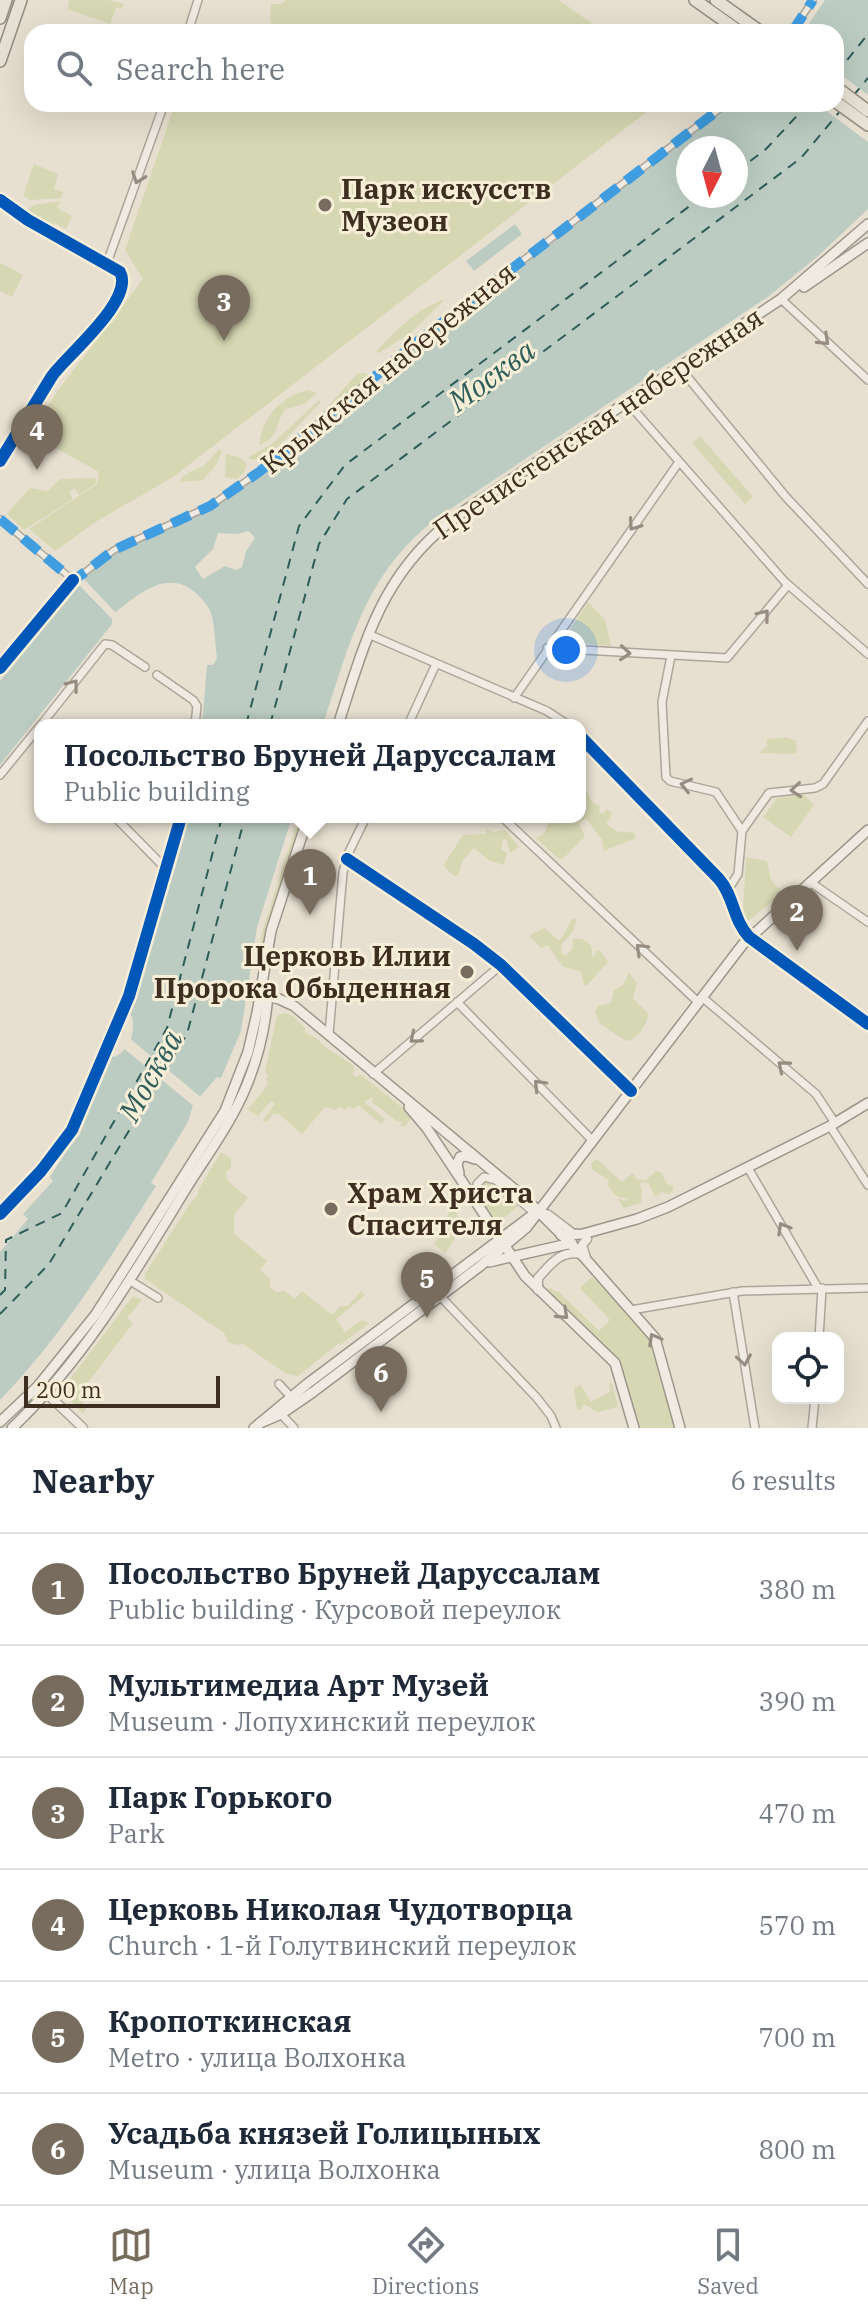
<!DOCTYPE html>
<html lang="en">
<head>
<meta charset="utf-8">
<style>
	:root { --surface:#fff; --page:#f6f6f7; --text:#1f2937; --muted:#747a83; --line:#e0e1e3; --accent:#786c5e }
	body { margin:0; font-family:"IBM Plex Serif",serif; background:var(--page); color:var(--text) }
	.controls { position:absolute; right:24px; bottom:24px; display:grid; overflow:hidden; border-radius:16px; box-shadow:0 8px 32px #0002 }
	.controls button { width:72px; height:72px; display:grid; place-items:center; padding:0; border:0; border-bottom:2px solid var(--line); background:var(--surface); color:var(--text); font:40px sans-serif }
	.compass { position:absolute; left:676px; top:136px; width:72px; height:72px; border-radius:50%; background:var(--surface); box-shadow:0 8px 32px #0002; rotate:186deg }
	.scale { position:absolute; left:24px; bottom:20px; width:196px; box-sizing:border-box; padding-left:8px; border:4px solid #3d2e20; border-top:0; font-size:22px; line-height:28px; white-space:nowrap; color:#3d2e20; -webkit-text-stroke:6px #f7eed8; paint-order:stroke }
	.you { position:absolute; left:566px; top:650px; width:28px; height:28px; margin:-20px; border:6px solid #fff; border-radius:50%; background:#1a73e8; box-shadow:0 0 0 12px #1a73e833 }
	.badge { display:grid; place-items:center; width:52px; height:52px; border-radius:50%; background:var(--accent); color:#fff; font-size:26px; font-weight:700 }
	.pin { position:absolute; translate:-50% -66px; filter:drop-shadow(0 2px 4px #0008) }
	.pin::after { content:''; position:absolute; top:42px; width:28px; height:24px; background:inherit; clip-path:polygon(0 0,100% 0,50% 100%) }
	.popup { position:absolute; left:34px; top:719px; width:552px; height:104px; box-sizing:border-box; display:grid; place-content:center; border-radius:16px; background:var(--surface); filter:drop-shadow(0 2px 6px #0005); font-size:26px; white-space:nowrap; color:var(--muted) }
	.popup b { font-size:30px; color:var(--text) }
	.popup::after { content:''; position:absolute; left:50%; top:100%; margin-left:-16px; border:16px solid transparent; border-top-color:var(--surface) }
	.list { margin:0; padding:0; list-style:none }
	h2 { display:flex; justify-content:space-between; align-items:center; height:104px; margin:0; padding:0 32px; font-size:34px }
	h2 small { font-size:26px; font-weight:400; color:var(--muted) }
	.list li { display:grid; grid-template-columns:52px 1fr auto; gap:24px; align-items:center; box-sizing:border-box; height:112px; padding:0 32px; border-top:2px solid var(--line) }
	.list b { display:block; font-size:30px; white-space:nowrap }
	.list p { margin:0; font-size:26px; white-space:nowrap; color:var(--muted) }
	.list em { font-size:26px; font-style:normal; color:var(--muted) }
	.icon { flex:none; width:44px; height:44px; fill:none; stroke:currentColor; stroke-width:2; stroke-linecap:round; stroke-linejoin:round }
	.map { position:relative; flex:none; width:868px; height:1428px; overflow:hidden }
	.search { position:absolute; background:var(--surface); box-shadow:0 8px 32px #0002; left:24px; right:24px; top:24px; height:88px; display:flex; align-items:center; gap:20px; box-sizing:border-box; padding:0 28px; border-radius:24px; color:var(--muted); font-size:30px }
	.sheet { height:776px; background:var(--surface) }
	nav { display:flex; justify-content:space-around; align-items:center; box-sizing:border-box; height:112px; border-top:2px solid var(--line); background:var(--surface); font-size:22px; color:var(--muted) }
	nav a { display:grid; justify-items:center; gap:4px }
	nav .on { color:var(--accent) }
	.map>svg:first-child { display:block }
</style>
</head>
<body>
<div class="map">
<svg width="868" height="1428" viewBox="0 0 868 1428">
	<rect width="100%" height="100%" fill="#e7e0d1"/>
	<g fill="#d6d7b3">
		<polygon points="69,0 109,0 124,4 122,9 116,7 110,24 68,9"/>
		<polygon points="287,0 559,0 604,32 274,32 270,19 271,4 280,4"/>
		<polygon points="175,104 657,104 173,477 97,521 55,551 29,529 97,484 99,472 31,434 56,393 143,279 125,250"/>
		<polygon points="34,164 58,174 54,189 63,192 61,198 31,200 23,196"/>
		<polygon points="61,201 57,208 72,216 66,229 55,223 53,226 27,211 34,205"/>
		<polygon points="0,263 23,275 12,297 0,291"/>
		<path d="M445,299L412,332L379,353L376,352C394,331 418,308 445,299Z"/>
		<polygon points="362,373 371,375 314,422 357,374"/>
		<path d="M307,390L317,393L304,404L286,409C274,423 281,437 259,445C263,416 279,399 307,390Z"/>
		<polygon points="319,400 321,402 271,454 261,460 250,459 249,457 272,444"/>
		<polygon points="700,436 753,497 745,504 692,443"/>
		<polygon points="219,449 222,451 216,465 203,480 180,482 183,476 205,465"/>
		<polygon points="226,454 239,457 247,464 244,472 237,479 225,477"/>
		<polygon points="96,478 96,483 79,495 74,488 69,492 73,499 24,530 7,514 30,488 48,491 60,479"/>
		<polygon points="588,602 605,620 611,646 562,642"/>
		<polygon points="785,737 796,741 797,752 794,754 759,753 767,746 767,739"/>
		<path d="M580,784L588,793L593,803L600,806L599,812L602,814L607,809L610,811L612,814L606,824L616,831L634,833L636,838C633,840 610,848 604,851L602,840L586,818L579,823L585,836L563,859L558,858L536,838L545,833L548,824L555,817H580Z"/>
		<polygon points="804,795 814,805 791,837 763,817 777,798"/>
		<polygon points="299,817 302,817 271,913 260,957 258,957 263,929"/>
		<polygon points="487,829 493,832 505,830 519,847 510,853 506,839 503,840 501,850 507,852 504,865 490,861 474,848 463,860 458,875 454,876 443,866 463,835 486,834"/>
		<polygon points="746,857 767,861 771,880 783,893 748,921 743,911"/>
		<path d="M572,919H576C576,929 569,938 561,944L562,954L567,955L573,948V938L582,939L591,945L593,958L597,950L600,951L608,962L587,985H584L581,972L562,966L548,945L541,948L529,936L544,928L558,940L561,939Z"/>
		<path d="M629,973L637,983L633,999L649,1014C645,1025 639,1040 626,1041L599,1023L595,1011L598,1006L611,1003L614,990L623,985Z"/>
		<path d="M285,1013L293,1016L306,1029L304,1032C318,1037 321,1044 331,1051C339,1056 347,1060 354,1067L353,1075L357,1077L360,1074L404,1109L411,1119L405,1126L400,1127L402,1123L395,1120L372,1102L373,1097L364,1102L385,1119L381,1124L358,1105L354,1109L349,1106L345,1110L340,1106L336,1110L325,1107L302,1134L279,1114H273L267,1122L262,1121L275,1104L271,1101L258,1116L248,1110L268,1084L266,1078L269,1077L265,1072L277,1015Z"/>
		<polygon points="221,1152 231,1159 231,1167 226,1173 227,1180 248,1198 234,1215 234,1234 267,1261 260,1270 270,1278 270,1287 276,1292 285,1291 295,1299 302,1291 332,1315 340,1306 348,1306 361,1291 365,1295 336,1319 345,1332 362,1320 369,1323 340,1345 339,1343 298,1376 285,1373 243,1344 237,1345 228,1342 224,1333 145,1279 145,1274 191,1202 198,1195 199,1189"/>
		<polygon points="597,1159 622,1182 633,1173 636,1179 646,1180 656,1171 661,1172 666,1183 673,1186 673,1191 669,1195 663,1192 655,1196 648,1183 642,1182 639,1185 642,1189 641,1203 624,1208 617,1198 625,1201 628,1199 616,1196 608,1186 609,1180 592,1169 591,1163"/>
		<path d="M492,1179L521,1203L498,1224C490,1211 473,1196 482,1181Z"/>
		<path d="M448,1203C467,1219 458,1237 445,1253L434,1244L448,1222Z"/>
		<polygon points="592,1277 644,1330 653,1344 675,1428 638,1428 618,1361 545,1290 551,1288 556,1292 558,1291 599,1331 610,1320 580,1288"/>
		<polygon points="133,1296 142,1300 127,1318 133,1323 77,1397 87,1407 83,1414 61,1391"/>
		<polygon points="609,1383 612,1383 618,1407 598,1412 584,1404 580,1410 577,1409 574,1388 581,1385 591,1402 610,1392"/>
	</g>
	<g fill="#bcccc2" fill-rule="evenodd">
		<path d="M825,0H868V209L818,256L769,296L440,516C366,570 350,643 323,725H202L207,665H213L217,658C215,643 215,627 211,613C208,605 202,599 196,593C166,567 136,596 112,615V624L0,765V681L71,591L108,557L211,507L277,462L374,383L382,386L398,373L397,363L731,104H836V32H803ZM688,148H736V196H688ZM249,531L255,538L246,551L242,567L236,570L225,566L203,579L195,567L213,549L218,533L237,534Z"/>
		<polygon points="515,224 522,234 474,271 466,261"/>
		<path d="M187,817H292L257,927L241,1031L221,1078L217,1077L193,1105L188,1122L151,1183L156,1186C108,1261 62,1336 0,1400V1252L28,1219L23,1214L53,1181L50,1177L76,1136L111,1056L115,1057C131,1048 135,1034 132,1016L128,1014Z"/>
	</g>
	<g fill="#e7e0d1">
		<polygon points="836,71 868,95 868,142 817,104 836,104"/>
		<polygon points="83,578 118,615 115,618 116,623 77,583"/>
		<polygon points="128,1037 202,1098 196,1108 122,1047"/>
	</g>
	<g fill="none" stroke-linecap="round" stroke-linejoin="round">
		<g stroke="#2f5d5a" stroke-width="2" stroke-dasharray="10 8" stroke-linecap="butt">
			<polyline points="836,74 868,34"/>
			<polyline points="853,96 868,78"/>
			<polyline points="736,172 766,149 808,104"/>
			<polyline points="246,725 299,526 345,465 703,196"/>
			<polyline points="270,725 319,544 347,499 801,158 841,110"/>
			<polyline points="0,1295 5,1290 6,1240 62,1213 167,1028 222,817"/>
			<polyline points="0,1314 49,1264 187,1034 245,817"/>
		</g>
		<g stroke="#ada599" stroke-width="8">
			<g id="pedestrian">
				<polyline points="792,32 813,0"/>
				<polyline points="0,519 73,580"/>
				<polyline points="0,668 68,585 114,550 210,506 259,472 418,341 726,104"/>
			</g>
		</g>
		<g stroke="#ada599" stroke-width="10">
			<g id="minor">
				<polyline points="188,32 198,0"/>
				<path d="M0,200L28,220L120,272C135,300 67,355 52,376L0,461"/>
				<polyline points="107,263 164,104"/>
				<polyline points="781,299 868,380"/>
				<polyline points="680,368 786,497 868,584"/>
				<polyline points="627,402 785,582 868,654"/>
				<polyline points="368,634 547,711 568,725"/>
				<polyline points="547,648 727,658 788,585"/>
				<polyline points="671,656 662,702 666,777 670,781 716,792 742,831 738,874 728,890"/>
				<polyline points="0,667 1,667"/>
				<polyline points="157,675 193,700 197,706 195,725"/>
				<polyline points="514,698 679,462"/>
				<polyline points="41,725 105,644 112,645 145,667"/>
				<polyline points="408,725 436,664"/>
				<path d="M580,736L719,879C734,896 733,920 749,937L868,1024"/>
				<polyline points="0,775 40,726"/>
				<polyline points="115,817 167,870"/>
				<polyline points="502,817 698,1002"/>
				<polyline points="742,831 769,793 815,788 823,784 868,721"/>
				<polyline points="347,859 474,944 501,965 631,1091"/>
				<polyline points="810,882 868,922"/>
				<polyline points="702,997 816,1094 835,1123"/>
				<polyline points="457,1002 593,1141"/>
				<polyline points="329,1034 343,872 348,854 366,817"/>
				<polyline points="373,1074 501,965"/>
				<polyline points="830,1126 868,1185"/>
				<polyline points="748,1168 818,1288"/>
				<polyline points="480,1204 477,1184 484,1177 496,1180 530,1209 548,1214 573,1233"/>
				<polyline points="0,1214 41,1171 72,1130 129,996 181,817"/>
				<polyline points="129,1280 158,1298"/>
				<polyline points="733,1292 755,1428"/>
				<polyline points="440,1296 537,1398 551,1416 556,1428"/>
				<polyline points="631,1310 742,1291 868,1288"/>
				<polyline points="819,1338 822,1288"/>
				<polyline points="279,1384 291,1397"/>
				<polyline points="281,1414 294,1428"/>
				<polyline points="812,1428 815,1398"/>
			</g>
		</g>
		<g stroke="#ada599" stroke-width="11">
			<g id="tertiary">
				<polyline points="586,1258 582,1245 587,1239"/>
				<path d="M538,1290V1278C551,1264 560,1250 581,1254"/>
				<polyline points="42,1389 83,1428"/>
			</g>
		</g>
		<g stroke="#9c958a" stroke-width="12">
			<g id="secondary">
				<polyline points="804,287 868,243"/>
				<path d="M338,725C367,636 383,568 464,511L781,299L868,224"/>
				<polyline points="261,995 279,999 294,1006 525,1198 583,1256 655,1338 680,1428"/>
				<polyline points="409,1107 426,1127 525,1276 615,1363 634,1428"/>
				<polyline points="459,1173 457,1164 460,1157 466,1156 475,1159"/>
				<polyline points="561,1235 583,1234 637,1219 668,1207 830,1126 868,1103"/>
				<polyline points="489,1262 572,1243"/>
				<polyline points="0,1422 38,1386 96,1314 225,1111 248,1052 257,1013 271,931 308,817"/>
				<polyline points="260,1423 281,1414 313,1392 479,1267 526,1228 743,944 868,830"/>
				<path d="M12,1428C84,1360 136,1271 187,1187C207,1155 231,1123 246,1087C258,1058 266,1024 268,993"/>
				<polyline points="254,1428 307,1384 535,1213"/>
			</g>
		</g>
		<g stroke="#928b80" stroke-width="14">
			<g id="primary">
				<polyline points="695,0 740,32"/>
				<polyline points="716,0 761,32"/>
				<polyline points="0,18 6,0"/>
				<polyline points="0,61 21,0"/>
				<polyline points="836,87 868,111"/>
				<polyline points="836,102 868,125"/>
			</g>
		</g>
		<use href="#pedestrian" stroke="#efebe3" stroke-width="5"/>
		<use href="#minor" stroke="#efebe3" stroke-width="7"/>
		<use href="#tertiary" stroke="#efebe3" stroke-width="8"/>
		<use href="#secondary" stroke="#efebe3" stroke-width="9"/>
		<use href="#primary" stroke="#e6e1d4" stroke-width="11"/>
		<g stroke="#3f9de0" stroke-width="10" stroke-dasharray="20 10" stroke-linecap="butt">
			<polyline points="792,32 813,0"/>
			<polyline points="0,519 73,580"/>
			<polyline points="69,584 114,550 210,506 259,472 418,341 726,104"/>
		</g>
		<g stroke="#f7eed8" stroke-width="17">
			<g id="cycleway">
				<path d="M0,200L28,220L120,272C135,300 67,355 52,376L0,461"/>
				<polyline points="0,668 73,580"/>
				<path d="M580,736L719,879C734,896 733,920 749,937L868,1024"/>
				<polyline points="347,859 474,944 501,965 631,1091"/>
				<polyline points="0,1214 41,1171 72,1130 129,996 181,817"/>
			</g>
		</g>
		<use href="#cycleway" stroke="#0057b8" stroke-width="12"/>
	</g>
	<defs><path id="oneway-chevron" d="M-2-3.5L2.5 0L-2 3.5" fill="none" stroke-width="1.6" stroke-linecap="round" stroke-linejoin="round" transform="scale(2)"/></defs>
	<g stroke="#968c82">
		<use href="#oneway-chevron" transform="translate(138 178) rotate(110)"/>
		<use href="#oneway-chevron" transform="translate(824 340) rotate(43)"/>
		<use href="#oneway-chevron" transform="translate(634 525) rotate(125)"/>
		<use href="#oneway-chevron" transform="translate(764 615) rotate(-51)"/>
		<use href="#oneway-chevron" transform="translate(625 653) rotate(4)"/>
		<use href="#oneway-chevron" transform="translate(73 685) rotate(-52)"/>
		<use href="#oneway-chevron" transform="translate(686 785) rotate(-167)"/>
		<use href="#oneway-chevron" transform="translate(796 790) rotate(175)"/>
		<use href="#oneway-chevron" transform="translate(641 949) rotate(-136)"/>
		<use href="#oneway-chevron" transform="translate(415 1038) rotate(140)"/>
		<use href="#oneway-chevron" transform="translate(783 1066) rotate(-140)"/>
		<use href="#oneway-chevron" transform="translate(539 1085) rotate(-134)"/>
		<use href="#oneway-chevron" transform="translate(783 1228) rotate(-120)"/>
		<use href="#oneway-chevron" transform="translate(563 1314) rotate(43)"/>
		<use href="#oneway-chevron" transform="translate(654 1339) rotate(-119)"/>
		<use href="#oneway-chevron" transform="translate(744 1360) rotate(81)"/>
	</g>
	<g fill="#786c5e" stroke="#f7eed8" stroke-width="3">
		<circle cx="325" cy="205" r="8"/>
		<circle cx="467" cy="972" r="8"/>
		<circle cx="331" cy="1209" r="8"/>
	</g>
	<g text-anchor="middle" stroke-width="6" stroke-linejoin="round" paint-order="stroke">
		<g font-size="28" font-weight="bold" fill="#3d2e20" stroke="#f7eed8" text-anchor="start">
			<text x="341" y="199">Парк искусств<tspan x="341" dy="32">Музеон</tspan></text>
			<text x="451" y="966" text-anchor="end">Церковь Илии<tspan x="451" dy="32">Пророка Обыденная</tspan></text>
			<text x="347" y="1203">Храм Христа<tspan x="347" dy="32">Спасителя</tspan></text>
		</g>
		<g font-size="28" fill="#3d2e20" stroke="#f7eed8">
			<text transform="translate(388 368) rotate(-39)" y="10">Крымская набережная</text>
			<text transform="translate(598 423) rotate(-34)" y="10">Пречистенская набережная</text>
		</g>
		<g font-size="30" font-style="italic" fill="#2f5d5a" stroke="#f7eed8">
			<text transform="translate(492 376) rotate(-36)" y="10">Москва</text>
			<text transform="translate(151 1076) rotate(-61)" y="10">Москва</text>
		</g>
	</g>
</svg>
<div class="controls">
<button><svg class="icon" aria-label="locate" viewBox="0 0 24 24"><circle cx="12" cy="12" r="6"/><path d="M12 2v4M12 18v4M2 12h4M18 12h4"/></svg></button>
</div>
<svg class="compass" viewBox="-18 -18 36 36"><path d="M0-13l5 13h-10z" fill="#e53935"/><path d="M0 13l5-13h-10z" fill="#747a83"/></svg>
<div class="scale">200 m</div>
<div class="you"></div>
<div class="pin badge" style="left:310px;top:915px">1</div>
<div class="popup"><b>Посольство Бруней Даруссалам</b>Public building</div>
<div class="pin badge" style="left:797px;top:951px">2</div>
<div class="pin badge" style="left:224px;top:341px">3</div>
<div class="pin badge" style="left:37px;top:470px">4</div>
<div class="pin badge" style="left:427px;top:1318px">5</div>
<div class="pin badge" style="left:381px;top:1412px">6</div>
<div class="search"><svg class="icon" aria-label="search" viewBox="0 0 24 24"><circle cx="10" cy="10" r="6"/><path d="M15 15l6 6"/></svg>Search here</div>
</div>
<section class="sheet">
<h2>Nearby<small>6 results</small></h2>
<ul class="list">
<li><span class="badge">1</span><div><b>Посольство Бруней Даруссалам</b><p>Public building · Курсовой переулок</p></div><em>380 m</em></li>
<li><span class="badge">2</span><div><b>Мультимедиа Арт Музей</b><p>Museum · Лопухинский переулок</p></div><em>390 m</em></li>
<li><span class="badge">3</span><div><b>Парк Горького</b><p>Park</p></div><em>470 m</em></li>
<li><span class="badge">4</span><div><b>Церковь Николая Чудотворца</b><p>Church · 1-й Голутвинский переулок</p></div><em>570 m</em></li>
<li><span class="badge">5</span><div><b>Кропоткинская</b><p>Metro · улица Волхонка</p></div><em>700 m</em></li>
<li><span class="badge">6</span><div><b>Усадьба князей Голицыных</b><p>Museum · улица Волхонка</p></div><em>800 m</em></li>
</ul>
</section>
<nav>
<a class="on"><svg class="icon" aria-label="map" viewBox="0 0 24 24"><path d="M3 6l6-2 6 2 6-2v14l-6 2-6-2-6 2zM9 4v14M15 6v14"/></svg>Map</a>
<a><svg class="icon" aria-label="directions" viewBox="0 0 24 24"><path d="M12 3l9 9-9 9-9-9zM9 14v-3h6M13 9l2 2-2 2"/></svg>Directions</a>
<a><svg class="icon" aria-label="saved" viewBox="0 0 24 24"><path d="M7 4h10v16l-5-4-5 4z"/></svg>Saved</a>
</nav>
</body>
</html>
